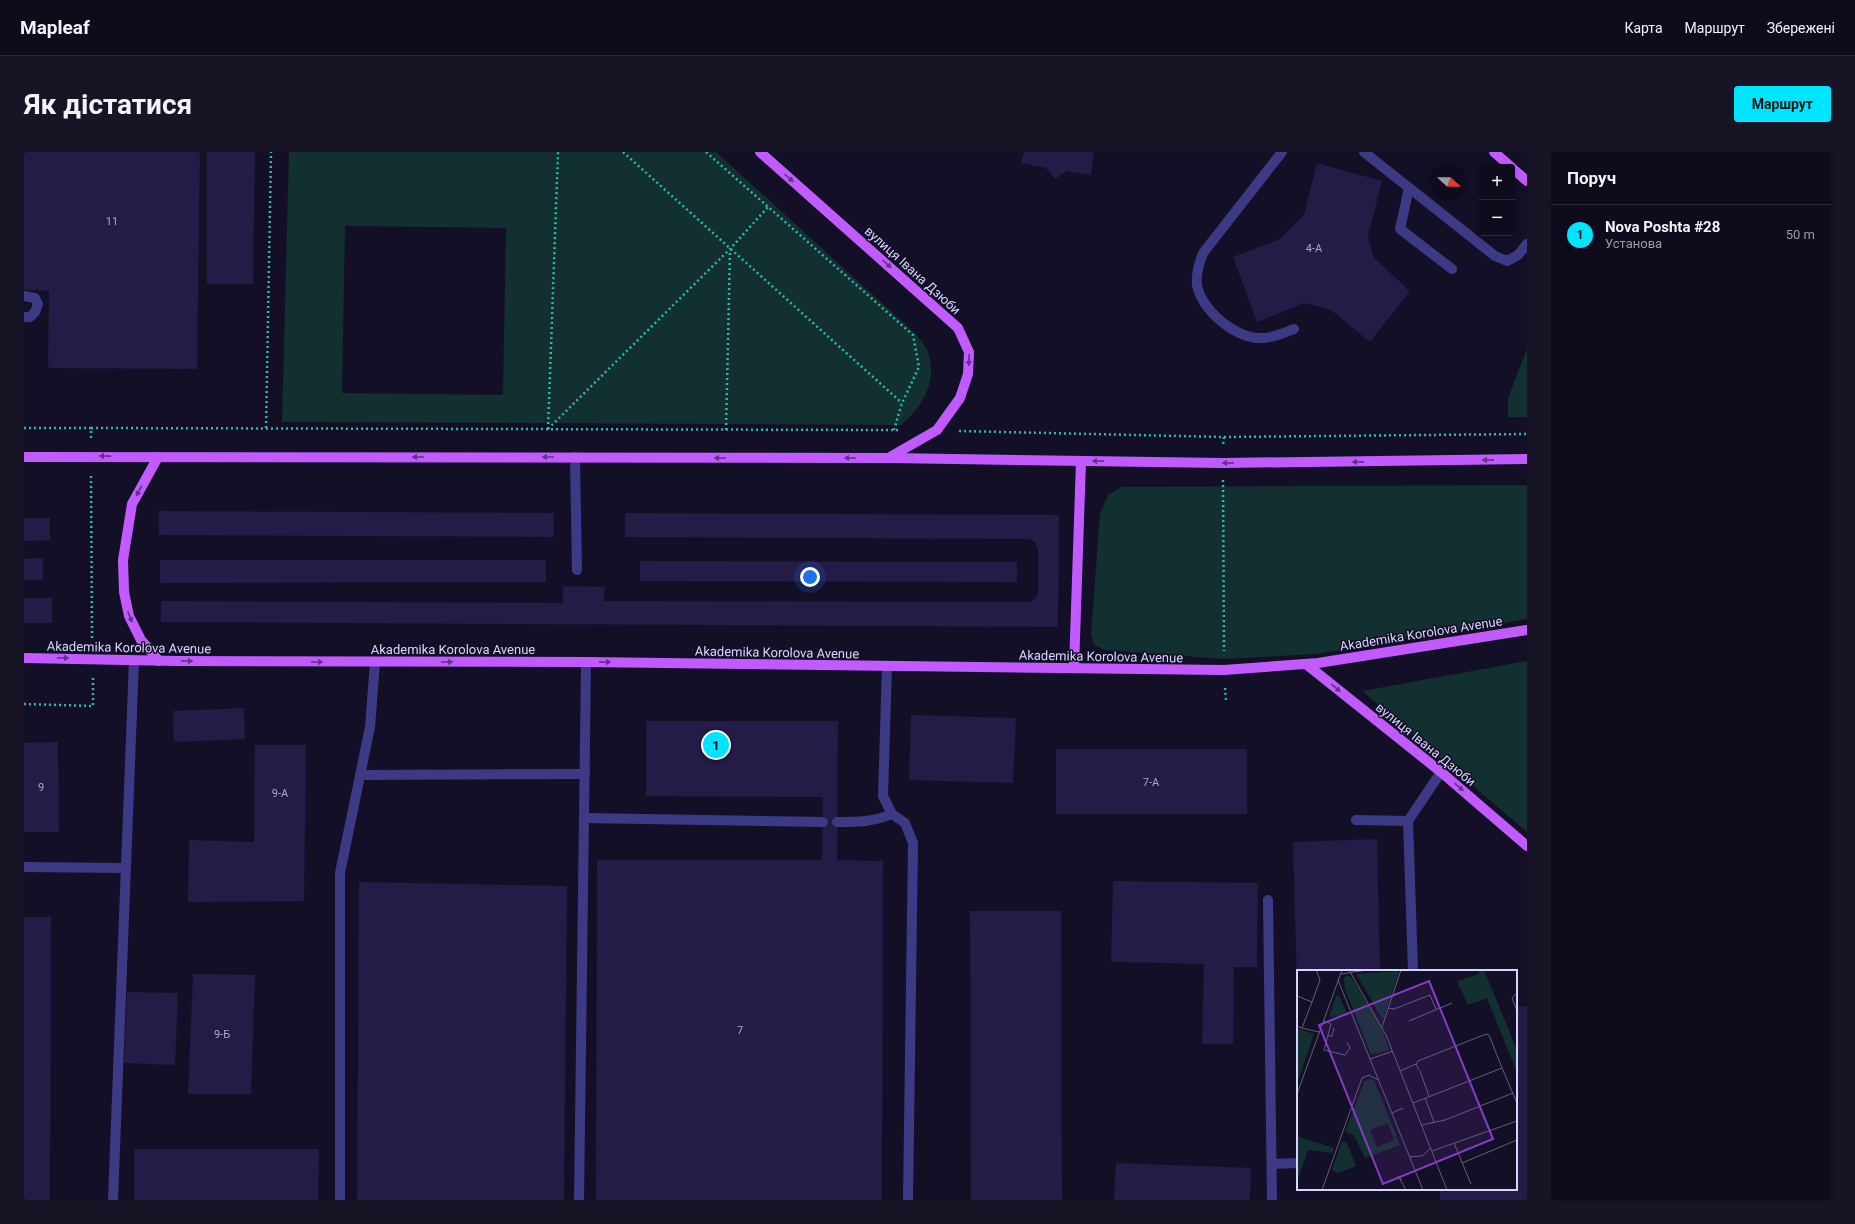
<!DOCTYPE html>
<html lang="uk">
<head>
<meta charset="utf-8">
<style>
	:root { --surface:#0e0b1c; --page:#171425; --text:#f1f3f6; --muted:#9b9ba3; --line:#2e2b3b; --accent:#00e5ff }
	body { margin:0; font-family:Roboto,sans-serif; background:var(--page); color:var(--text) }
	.controls { position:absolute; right:12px; top:12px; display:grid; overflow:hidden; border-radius:4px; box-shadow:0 2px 6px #0003 }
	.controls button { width:36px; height:36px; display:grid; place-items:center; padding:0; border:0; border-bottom:1px solid var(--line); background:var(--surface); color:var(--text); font:20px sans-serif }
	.compass { position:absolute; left:1407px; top:12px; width:36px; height:36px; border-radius:50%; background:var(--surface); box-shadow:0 2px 6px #0003; rotate:112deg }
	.you { position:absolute; left:786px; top:425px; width:14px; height:14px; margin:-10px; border:3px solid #fff; border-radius:50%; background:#1a73e8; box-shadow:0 0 0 6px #1a73e833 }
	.badge { display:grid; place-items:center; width:26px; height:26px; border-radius:50%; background:var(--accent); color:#111; font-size:13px; font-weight:700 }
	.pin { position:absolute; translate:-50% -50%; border:2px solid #fff; box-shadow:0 1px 4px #0006 }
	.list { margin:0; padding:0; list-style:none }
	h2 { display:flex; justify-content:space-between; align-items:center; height:52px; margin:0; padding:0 16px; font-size:17px }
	h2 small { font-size:13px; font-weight:400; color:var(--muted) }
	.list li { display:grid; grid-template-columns:26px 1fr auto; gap:12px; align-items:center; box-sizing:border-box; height:60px; padding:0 16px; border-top:1px solid var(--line) }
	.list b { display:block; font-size:15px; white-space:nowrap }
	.list p { margin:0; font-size:13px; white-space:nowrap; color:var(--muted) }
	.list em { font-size:13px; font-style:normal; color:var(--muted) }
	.map { position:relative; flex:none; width:1503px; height:1048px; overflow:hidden; border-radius:4px }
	header { display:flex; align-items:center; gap:24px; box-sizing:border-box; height:56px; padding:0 20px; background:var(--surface); border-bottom:1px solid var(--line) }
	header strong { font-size:19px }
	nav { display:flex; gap:22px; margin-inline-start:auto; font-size:14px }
	.intro { display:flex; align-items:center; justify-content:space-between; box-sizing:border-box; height:96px; padding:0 24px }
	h1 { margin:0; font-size:28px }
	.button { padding:10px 18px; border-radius:4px; background:var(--accent); color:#111; font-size:14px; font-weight:700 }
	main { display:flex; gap:24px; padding:0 24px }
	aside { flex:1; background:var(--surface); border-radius:4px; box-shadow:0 2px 6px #0003 }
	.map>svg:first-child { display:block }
</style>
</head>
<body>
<header>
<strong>Mapleaf</strong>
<nav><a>Карта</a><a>Маршрут</a><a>Збережені</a></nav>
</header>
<div class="intro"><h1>Як дістатися</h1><a class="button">Маршрут</a></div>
<main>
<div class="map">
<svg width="1503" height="1048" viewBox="0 0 1503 1048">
	<rect width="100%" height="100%" fill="#130f26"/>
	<g fill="#12302f" fill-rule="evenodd">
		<path d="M265,0H692L892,182C896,188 903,196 905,203C913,230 898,256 877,273L258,270ZM321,74L482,76L479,243L318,241Z"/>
		<polygon points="1503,197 1503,265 1484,265 1484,246"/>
		<polygon points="1503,333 1503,467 1292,502 1200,507 1081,498 1070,493 1067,483 1076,361 1084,343 1098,335"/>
		<polygon points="1503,509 1503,680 1338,539"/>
	</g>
	<g fill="#241b47">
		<polygon points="0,0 176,0 173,217 24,216 25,139 0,138"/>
		<polygon points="183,0 231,0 229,132 183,132"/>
		<polygon points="1000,0 1070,0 1067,23 1043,19 1031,27 1022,16 997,11"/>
		<polygon points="1293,11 1358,29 1344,85 1350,106 1386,139 1346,190 1307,158 1280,151 1233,170 1209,105 1256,87 1280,63"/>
		<polygon points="135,359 530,361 530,385 135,383"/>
		<polygon points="601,361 1035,363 1034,475 137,470 137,449 539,451 539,434 581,435 580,449 1005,450 1011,447 1014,441 1014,398 1011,390 1005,387 601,385"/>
		<polygon points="0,366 26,366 26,388 0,389"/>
		<polygon points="19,406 19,428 0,428 0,407"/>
		<polygon points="136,408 522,408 522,430 136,431"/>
		<polygon points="616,409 993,410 993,430 616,429"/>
		<rect x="0" y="446" width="28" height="25"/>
		<polygon points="220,556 221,587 150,590 149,559"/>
		<polygon points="887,563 992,566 989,631 885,628"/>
		<polygon points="622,569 814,569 813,708 859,709 858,1048 572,1048 573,708 798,708 799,645 622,644"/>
		<polygon points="34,590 35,680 0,680 0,591"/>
		<polygon points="231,593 282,593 280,749 164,750 165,688 230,690"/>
		<rect x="1032" y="597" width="191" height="65"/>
		<polygon points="1353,687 1356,819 1274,819 1273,837 1269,690"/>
		<polygon points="1089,729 1234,731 1233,815 1210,815 1209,892 1178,892 1180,812 1087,810"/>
		<polygon points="335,730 543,734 540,1048 333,1048"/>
		<polygon points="946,759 1037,759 1038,1048 947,1048"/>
		<polygon points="0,765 27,765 26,1048 0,1048"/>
		<polygon points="169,822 231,823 227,942 164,942"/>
		<polygon points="103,840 154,841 151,913 100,911"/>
		<polygon points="1503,854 1503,1048 1416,1048 1416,1037 1492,1037 1492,855"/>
		<polygon points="110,997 295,997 294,1048 110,1048"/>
		<polygon points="1092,1011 1227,1016 1226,1048 1090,1048"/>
	</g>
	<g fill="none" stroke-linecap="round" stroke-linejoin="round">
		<g stroke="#2fb8b0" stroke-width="2.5" stroke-dasharray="2 3" stroke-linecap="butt">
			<polyline points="599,0 878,251"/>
			<polyline points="682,0 889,183 895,215 878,251 870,278"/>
			<polyline points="0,276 67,276 67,287"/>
			<polyline points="67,276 874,278"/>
			<polyline points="242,276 247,0"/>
			<polyline points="524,277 706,97 744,55"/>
			<polyline points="524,277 534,0"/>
			<polyline points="702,278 706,98"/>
			<polyline points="935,279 1200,285 1199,293"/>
			<polyline points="1200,285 1503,282"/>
			<polyline points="67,324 68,489"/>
			<polyline points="1199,328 1200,499"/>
			<polyline points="1201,536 1202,548"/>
			<polyline points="0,552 69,554 69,526"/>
		</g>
		<g stroke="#3d3a85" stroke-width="10">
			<path d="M1258,0L1179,101C1175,112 1172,121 1173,133C1177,158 1213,188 1238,186C1249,186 1259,181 1270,177"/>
			<polyline points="1340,0 1471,104 1483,109 1494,103 1503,92"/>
			<polyline points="1385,36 1376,77 1428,117"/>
			<polyline points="0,144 11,146 14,152 11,160 6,165 0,165"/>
			<polyline points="551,305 553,418"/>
			<polyline points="336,623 561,622"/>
			<polyline points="868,662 881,671 889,691 884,1048"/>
			<polyline points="560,666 799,670"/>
			<polyline points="1332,668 1384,669"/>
			<path d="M813,670C833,670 849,670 868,662L859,644L863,514"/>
			<polyline points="0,715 100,716"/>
			<polyline points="1244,748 1248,1048"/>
			<polyline points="1389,819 1384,669 1417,620"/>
			<polyline points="1248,1012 1274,1011"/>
			<polyline points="89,1048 110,508"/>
			<polyline points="316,1048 316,721 346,575 351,510"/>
			<polyline points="555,1048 562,510"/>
		</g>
		<g stroke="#c25bff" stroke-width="10">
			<polyline points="736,0 934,176 945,200 944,222 936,246 913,278 866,305"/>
			<polyline points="1470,0 1487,15"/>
			<polyline points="1488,16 1503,29"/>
			<polyline points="0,305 865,306 1199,311 1503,307"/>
			<polyline points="134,305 108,352 99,408 100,440 105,464 117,488 135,509"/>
			<polyline points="0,506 153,509 562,510 1200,518 1294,511 1503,478"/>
			<polyline points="1282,512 1417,620 1503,694"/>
			<polyline points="1050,516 1057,309"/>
		</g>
	</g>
	<defs><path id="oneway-solid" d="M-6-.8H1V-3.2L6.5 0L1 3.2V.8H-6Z"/></defs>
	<g fill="#623188">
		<use href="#oneway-solid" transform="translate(765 26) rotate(42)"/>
		<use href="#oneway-solid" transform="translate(863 112) rotate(42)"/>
		<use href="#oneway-solid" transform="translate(945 208) rotate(92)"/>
		<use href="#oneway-solid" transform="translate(81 304) rotate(-179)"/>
		<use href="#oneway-solid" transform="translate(394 305) rotate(-180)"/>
		<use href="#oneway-solid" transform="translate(524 305) rotate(-180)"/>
		<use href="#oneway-solid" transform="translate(696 306) rotate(-180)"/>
		<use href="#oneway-solid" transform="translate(826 306) rotate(-180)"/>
		<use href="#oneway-solid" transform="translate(1464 308) rotate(179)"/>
		<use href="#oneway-solid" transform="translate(1074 309) rotate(-179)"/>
		<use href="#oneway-solid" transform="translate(1334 310) rotate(179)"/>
		<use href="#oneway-solid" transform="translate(1204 311) rotate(179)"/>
		<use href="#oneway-solid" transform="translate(115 339) rotate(119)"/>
		<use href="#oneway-solid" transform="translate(106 465) rotate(69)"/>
		<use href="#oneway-solid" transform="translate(39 506)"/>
		<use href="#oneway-solid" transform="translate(163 509)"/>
		<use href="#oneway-solid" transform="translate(293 510)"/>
		<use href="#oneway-solid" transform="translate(423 510)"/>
		<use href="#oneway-solid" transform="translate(581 510) rotate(1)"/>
		<use href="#oneway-solid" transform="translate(1312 536) rotate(39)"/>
		<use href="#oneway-solid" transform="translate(1435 635) rotate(41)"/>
	</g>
	<g text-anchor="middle" stroke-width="3" stroke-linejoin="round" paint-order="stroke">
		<g font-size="11" fill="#aca6d1">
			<text x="88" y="73">11</text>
			<text x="1290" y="100">4-А</text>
			<text x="1127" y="634">7-А</text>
			<text x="17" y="639">9</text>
			<text x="256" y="645">9-А</text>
			<text x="716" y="882">7</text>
			<text x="198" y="886">9-Б</text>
		</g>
		<g font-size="13" fill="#d9d4ff" stroke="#130f26">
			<text transform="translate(889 118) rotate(42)" y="5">вулиця Івана Дзюби</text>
			<text transform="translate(1397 481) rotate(-9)" y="5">Akademika Korolova Avenue</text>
			<text transform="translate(105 495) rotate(1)" y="5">Akademika Korolova Avenue</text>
			<text x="429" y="502">Akademika Korolova Avenue</text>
			<text transform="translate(753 500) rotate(1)" y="5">Akademika Korolova Avenue</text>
			<text transform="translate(1077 504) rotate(1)" y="5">Akademika Korolova Avenue</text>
			<text transform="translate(1402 592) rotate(39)" y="5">вулиця Івана Дзюби</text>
		</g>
	</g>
	<g transform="translate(1273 818)">
		<rect width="220" height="220" fill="#130f26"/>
		<path d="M181,0H187L220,80V103L190,28L171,35L160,11L182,4ZM101,1L102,2L86,50L59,4ZM50,5L54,7L84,56L92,80L74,84L48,19L47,8ZM42,25L51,46L32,47L39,26ZM0,58L17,64L0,114ZM71,109L77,110L103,175L68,188L57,165L48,162L67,112ZM91,153L97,170L80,177L73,160ZM0,166L37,178L35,183L11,180L0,212ZM45,171L50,173L59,196L41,203L35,200Z" fill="#12302f" fill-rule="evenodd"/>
		<path fill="none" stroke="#625e7d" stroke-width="1" d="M52,0L89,65L150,220M44,4L70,0M41,10L126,220M220,23L215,28L220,41M0,26L15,32L5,58L0,56M15,32L23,10L19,0M91,38L97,39L133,25L139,39M26,50L34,54L27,80L48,85L53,78L50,72M112,51L155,33M85,57L104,0M5,58L22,62M31,66H35L37,58M73,89L96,81M119,94L121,91L189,64L192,65L205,98M103,101L119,94L122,100M123,101L132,126M0,124L45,0M128,128L137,152M116,133L205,98L220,133M95,143L106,138M125,155L148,150L216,123M157,173L174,214M135,181L220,151M112,187L125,186L134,178M165,193L220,170M105,210L101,206L109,220M25,220L65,108L72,105L81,110"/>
		<path fill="#843dc5" fill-opacity="0.15" stroke="#843dc5" stroke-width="2" d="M132,11L196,169L86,214L22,55Z"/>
		<rect width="220" height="220" fill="none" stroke="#d9d4ff" stroke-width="2"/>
	</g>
</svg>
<div class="controls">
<button>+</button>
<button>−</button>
</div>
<svg class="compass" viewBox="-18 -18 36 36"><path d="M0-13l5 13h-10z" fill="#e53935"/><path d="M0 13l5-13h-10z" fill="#9b9ba3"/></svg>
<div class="you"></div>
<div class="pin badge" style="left:692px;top:593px">1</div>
</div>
<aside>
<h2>Поруч<small></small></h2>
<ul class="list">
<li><span class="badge">1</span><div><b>Nova Poshta #28</b><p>Установа</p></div><em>50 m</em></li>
</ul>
</aside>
</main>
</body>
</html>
